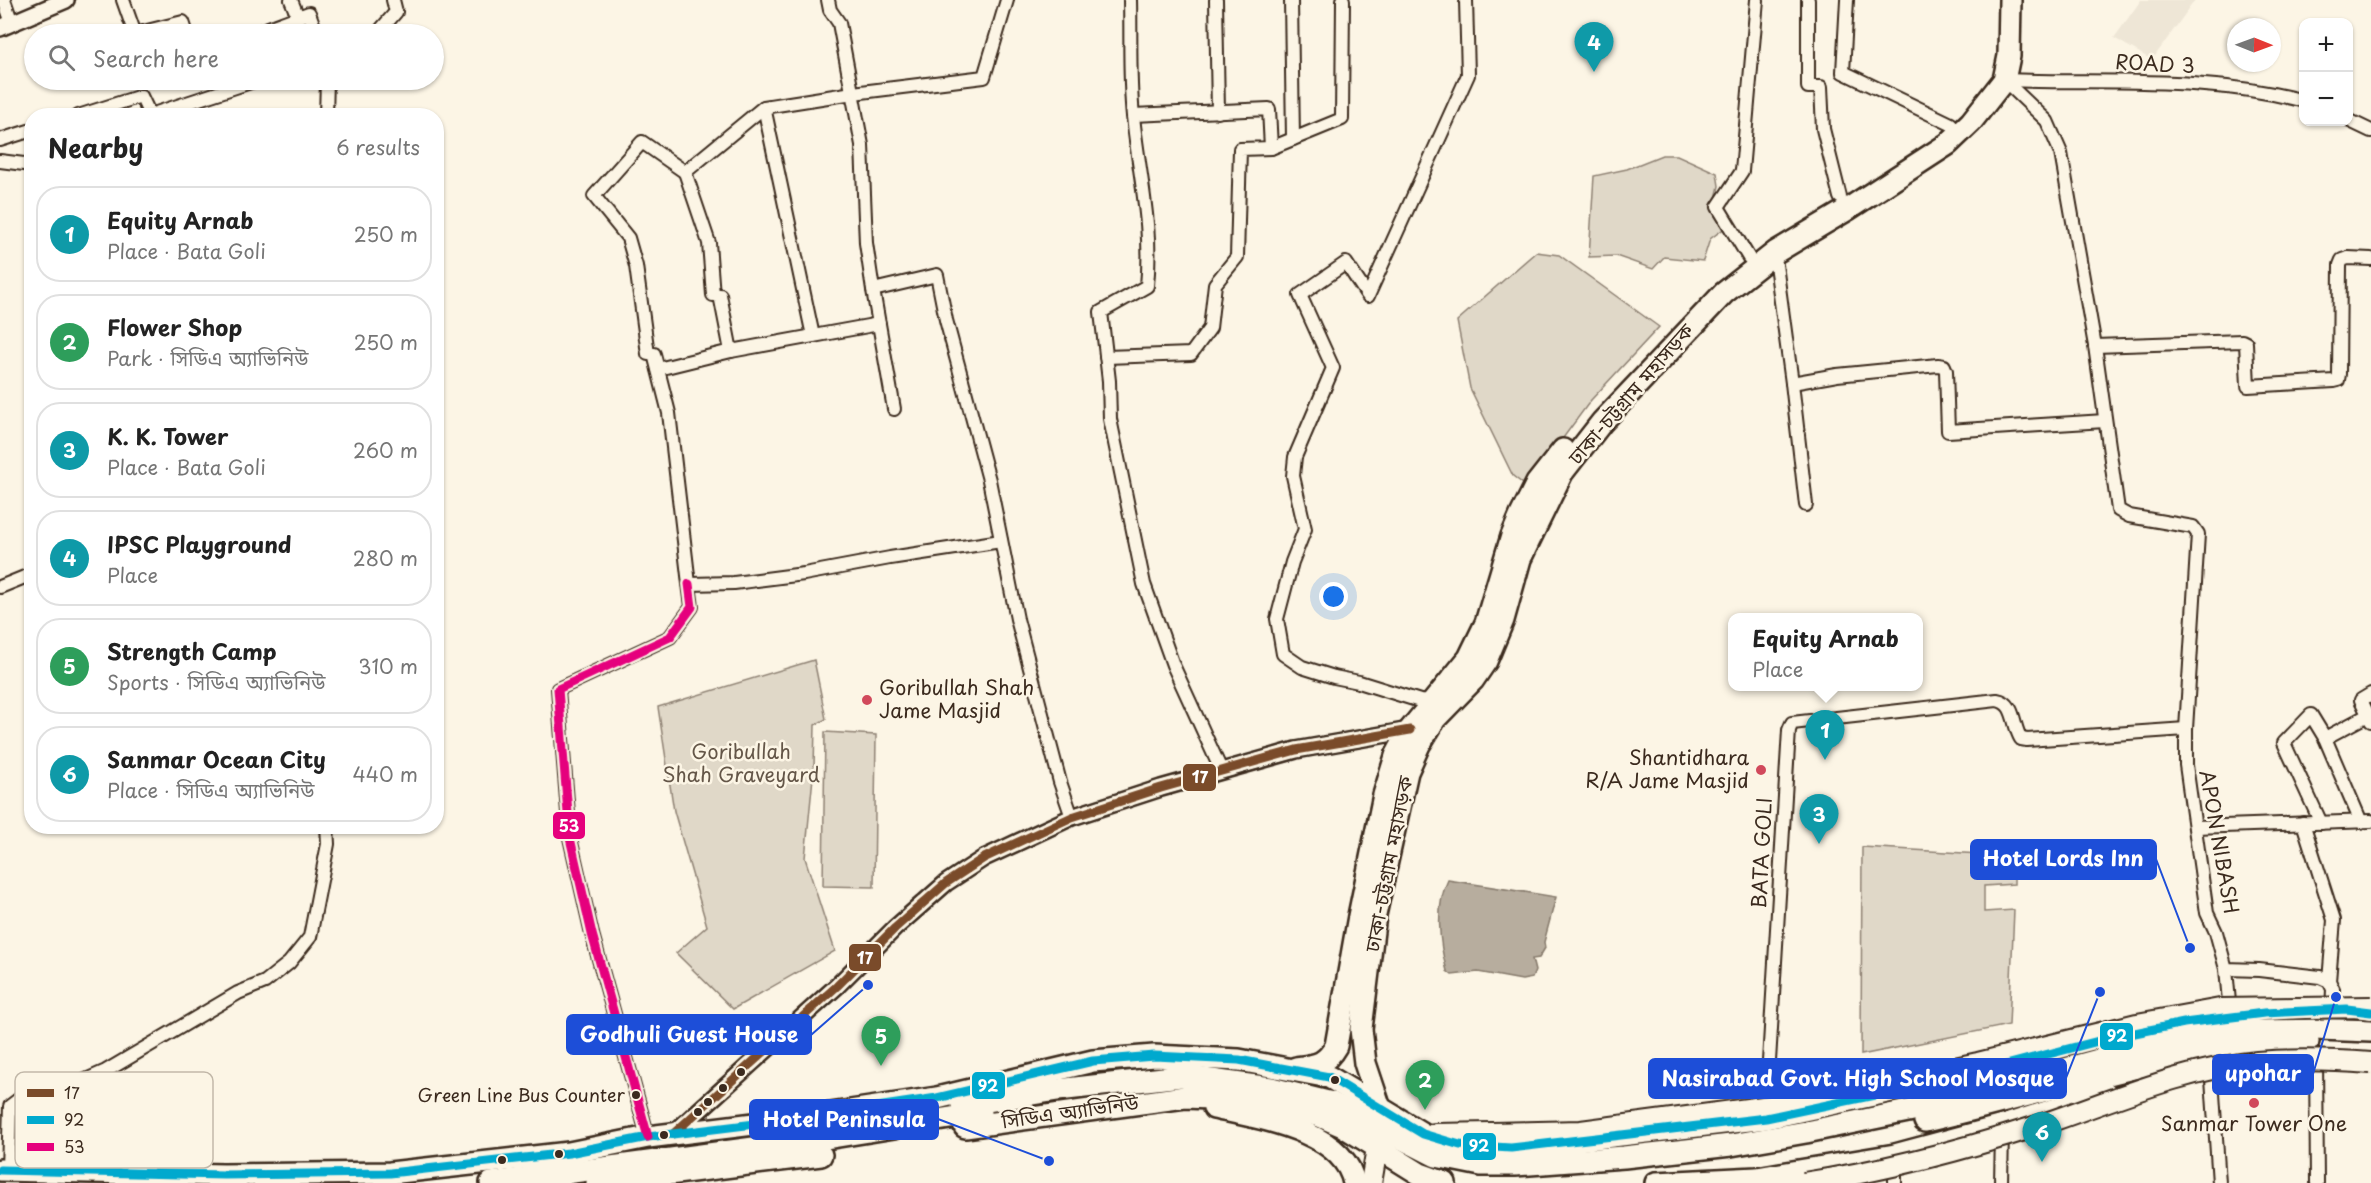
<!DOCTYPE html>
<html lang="en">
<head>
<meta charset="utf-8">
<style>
	:root { --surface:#fff; --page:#f6f6f6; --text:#222; --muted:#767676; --line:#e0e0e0; --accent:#0f766e }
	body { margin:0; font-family:"Playpen Sans","Noto Sans Bengali",sans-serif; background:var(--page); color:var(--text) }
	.controls { position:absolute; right:18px; top:18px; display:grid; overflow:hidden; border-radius:12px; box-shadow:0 2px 4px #0004 }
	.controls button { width:54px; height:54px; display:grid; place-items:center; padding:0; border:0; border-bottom:2px solid var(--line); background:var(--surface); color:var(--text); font:30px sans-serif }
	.compass { position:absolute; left:2227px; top:18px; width:54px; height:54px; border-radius:50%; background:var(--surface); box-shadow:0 2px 4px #0004; rotate:91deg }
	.you { position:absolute; left:1334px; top:597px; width:21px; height:21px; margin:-15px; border:4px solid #fff; border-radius:50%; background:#1a73e8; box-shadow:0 0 0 9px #1a73e833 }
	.badge { display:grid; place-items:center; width:39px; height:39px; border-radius:50%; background:var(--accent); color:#fff; font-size:20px; font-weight:700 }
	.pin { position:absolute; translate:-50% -50px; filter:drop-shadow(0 2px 3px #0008) }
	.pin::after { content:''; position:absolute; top:32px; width:21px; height:18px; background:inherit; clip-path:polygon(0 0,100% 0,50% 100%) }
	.popup { position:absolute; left:1728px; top:613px; width:195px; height:78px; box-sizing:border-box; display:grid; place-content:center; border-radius:12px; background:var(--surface); filter:drop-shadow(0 2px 4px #0005); font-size:20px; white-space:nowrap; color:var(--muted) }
	.popup b { font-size:22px; color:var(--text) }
	.popup::after { content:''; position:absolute; left:50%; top:100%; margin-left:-12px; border:12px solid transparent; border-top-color:var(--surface) }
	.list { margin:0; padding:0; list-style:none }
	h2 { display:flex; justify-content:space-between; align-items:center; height:78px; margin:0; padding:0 24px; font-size:26px }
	h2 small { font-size:20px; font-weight:400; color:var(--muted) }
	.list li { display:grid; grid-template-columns:39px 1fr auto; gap:18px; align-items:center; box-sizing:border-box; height:96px; margin:0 12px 12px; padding:0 12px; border:2px solid var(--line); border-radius:24px }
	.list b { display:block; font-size:22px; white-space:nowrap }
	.list p { margin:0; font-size:20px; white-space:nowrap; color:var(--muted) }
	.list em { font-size:20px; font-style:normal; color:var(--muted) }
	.icon { flex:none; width:33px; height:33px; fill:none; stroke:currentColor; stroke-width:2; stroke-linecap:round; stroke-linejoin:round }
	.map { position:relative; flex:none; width:2371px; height:1183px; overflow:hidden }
	.search { position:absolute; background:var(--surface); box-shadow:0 2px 4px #0004; left:24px; top:24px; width:420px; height:66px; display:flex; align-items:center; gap:15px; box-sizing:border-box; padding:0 21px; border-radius:33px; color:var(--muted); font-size:22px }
	.panel { position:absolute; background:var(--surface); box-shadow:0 2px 4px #0004; left:24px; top:108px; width:420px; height:726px; border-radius:24px }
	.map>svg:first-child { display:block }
</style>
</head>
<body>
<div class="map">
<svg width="2371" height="1183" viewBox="0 0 2371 1183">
	<rect width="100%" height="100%" fill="#fcf5e5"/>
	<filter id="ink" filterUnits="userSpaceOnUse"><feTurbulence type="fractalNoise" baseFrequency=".0167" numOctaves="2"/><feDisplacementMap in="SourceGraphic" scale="12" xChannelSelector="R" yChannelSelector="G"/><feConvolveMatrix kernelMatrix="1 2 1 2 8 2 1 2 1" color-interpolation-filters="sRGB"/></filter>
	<g filter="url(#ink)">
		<polygon fill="#eee6d6" points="2141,0 2195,0 2152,60 2114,38"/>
		<g fill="#e0d8c8" stroke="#8e8173" stroke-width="1.5">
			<polygon points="1662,155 1677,155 1717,173 1719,186 1713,211 1726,227 1710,239 1703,261 1664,257 1653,269 1616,256 1589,257 1594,176 1627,169"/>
			<polygon points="1536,252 1559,255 1659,327 1591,400 1527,487 1513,476 1470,388 1457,321"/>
			<polygon points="814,660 826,719 815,725 814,767 805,858 835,951 733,1009 676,953 707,926 674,811 658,707"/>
			<polygon points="825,732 876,735 874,887 823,886"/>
			<polygon points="1862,847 2014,856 2014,884 1984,886 1984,912 2014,910 2009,1025 1861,1055"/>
		</g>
		<path fill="#b7ad9e" stroke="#85796b" stroke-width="1.5" d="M1448,880L1556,897L1544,942L1545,948L1539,958L1532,959L1535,971L1532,978L1522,980L1478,972L1452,975L1447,971C1439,943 1435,906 1448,880Z"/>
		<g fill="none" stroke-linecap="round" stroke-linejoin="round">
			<g stroke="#3b2a1e" stroke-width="16">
				<g id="minor">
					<polyline points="4,0 12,23"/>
					<polyline points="123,0 135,34 183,22 187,34"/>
					<polyline points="291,0 298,17 309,13 317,34"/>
					<polyline points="828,0 830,10 839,23 862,145 866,243 873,290 937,275 946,320 989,480 1017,619 1060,782 1072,817"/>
					<path d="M1130,0C1131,38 1129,78 1133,116C1139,175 1153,226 1147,286L1101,312L1109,381L1110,419L1144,584L1173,665L1221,770"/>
					<polyline points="1216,0 1218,112"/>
					<polyline points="1291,0 1293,139"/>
					<polyline points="1808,0 1808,87 1821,87 1823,129 1840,197"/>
					<polyline points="1847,0 1843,72 1951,124"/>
					<polyline points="252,34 298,17"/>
					<polyline points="377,34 396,12 393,0"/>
					<polyline points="2004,80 2047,121 2061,153 2095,346 2118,510 2129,516 2193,527 2198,534 2186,729 2186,765 2207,913 2216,932 2226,969 2259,970 2320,977 2329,981 2333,989 2332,1011"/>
					<path d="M2004,80C2104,84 2206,75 2304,101"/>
					<polyline points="78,116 141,96 150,115 257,80"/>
					<polyline points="326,116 327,80"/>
					<polyline points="2348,120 2371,131"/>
					<polyline points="0,140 32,130"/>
					<polyline points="1271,148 1342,119 1343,0"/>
					<polyline points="0,161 32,165"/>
					<polyline points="685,172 642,142 594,196 628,238 636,266 648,354 654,354 669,413 689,584 734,583 804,574 890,558 1001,541"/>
					<polyline points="1774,250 1792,383 1806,505"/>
					<polyline points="1749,258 1718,207 1742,171 1757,0"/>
					<polyline points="873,290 894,409"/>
					<polyline points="813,336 764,107 853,93 984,77 1007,0"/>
					<polyline points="2095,346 2242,341 2246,343 2248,386 2334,381 2338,380 2339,374 2340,265 2342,260 2348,258 2371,259"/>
					<polyline points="731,351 720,295 713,295 709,243 685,172 764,107"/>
					<polyline points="1106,357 1191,354 1210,328 1215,284 1237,257 1240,149 1271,148 1269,109 1133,115"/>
					<polyline points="658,369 731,351 879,324"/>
					<polyline points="1792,383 1837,375 1938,365 1944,366 1946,371 1948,431 2105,421"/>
					<polyline points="0,587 32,574"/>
					<polyline points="2371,694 2361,700 2371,721"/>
					<polyline points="1431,702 1420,701 1359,682 1334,677 1302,667 1283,654 1277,619 1292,562 1305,529 1293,476 1295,457 1333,368 1300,295 1346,263 1368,296 1468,75 1466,0"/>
					<polyline points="2325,738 2368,715"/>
					<polyline points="2303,823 2334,920 2329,981"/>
					<polyline points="2321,823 2284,743 2311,715 2325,738 2361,822"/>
					<polyline points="2195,827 2371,821"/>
					<polyline points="2226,969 2230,1013"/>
					<polyline points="2316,1055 2317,1183"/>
					<polyline points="2211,1064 2219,1183"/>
					<path d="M1766,1111L1789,730L1792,723L1997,700C2016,703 2012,725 2021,739L2027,740L2186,729"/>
					<polyline points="648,1137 592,934 570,838 558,689 670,637 692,607 689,584"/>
					<polyline points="8,1169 10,1106 27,1093 56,1082 79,1083 106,1071 238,993 265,982 289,963 310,937 328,844 327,826"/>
					<polyline points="1895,1183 1895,1159"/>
					<polyline points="2001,1183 2002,1133"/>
				</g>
			</g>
			<g stroke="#3b2a1e" stroke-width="20">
				<g id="tertiary">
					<polyline points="0,28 66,0"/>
					<polyline points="673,1134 837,986 895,928 946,883 984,858 1072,817 1161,788 1296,750 1410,730"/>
				</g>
			</g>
			<g stroke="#3b2a1e" stroke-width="24">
				<g id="primary">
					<polyline points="1435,1134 1492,1133"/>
					<polyline points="1371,1183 1377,1148"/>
				</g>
			</g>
			<g stroke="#3b2a1e" stroke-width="26">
				<g id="trunk">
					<path d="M1296,1068C1317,1065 1325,1065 1336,1046L1359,916L1384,795L1396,756L1410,730L1469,658L1486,623L1512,536L1521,515L1537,483L1563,450"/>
					<polyline points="962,1105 1058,1090 1181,1076 1271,1088 1332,1103 1436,1156 1481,1165 1515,1165 1624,1157 1731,1145 1806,1132 1913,1110 2180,1038 2250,1030 2319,1029 2371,1031"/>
					<path d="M1214,1108C1258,1118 1344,1130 1354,1183"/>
					<polyline points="1380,1108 1365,1063 1361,1029 1375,915 1407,772 1419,745 1435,719 1473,680 1486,661 1503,620 1520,559 1562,473 1602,422 1724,293 1776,252 1848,209 1948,144 1971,122 2004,80 2009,56 2010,0"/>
					<path d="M1925,1121C2008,1102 2089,1077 2172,1059C2216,1049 2262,1046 2308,1042"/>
					<polyline points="965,1127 1185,1097 1235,1099 1269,1103 1320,1116 1343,1126 1420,1174 1445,1183"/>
					<polyline points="0,1170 224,1175 390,1173 569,1153 648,1137 803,1118 937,1098 1093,1061 1154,1056 1239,1060 1329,1077 1423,1134 1460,1145 1511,1148 1766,1118 1934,1082"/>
					<polyline points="491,1183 820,1139 981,1113"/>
					<polyline points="597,1183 821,1155"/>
					<polyline points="1656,1183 1757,1178 1895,1155 2003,1126 2106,1093"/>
				</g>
			</g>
			<use href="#minor" stroke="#fcf5e5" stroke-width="12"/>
			<use href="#tertiary" stroke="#fcf5e5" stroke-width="15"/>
			<use href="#primary" stroke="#fcf5e5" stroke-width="20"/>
			<use href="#trunk" stroke="#fcf5e5" stroke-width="21"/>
			<g stroke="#3b2a1e" stroke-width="24" stroke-linecap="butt">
				<g id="primary-bridge">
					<polyline points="1492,1133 1581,1131 1786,1104 1978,1063 2137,1024 2220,1009 2371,1007"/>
					<path d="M1804,1183C1882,1171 1959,1151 2034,1127C2107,1103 2181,1069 2257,1062C2295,1059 2333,1060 2371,1063"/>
				</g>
			</g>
			<use href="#primary-bridge" stroke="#fcf5e5" stroke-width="20"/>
			<g stroke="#fcf5e5" stroke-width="14">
				<polyline id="bus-1" points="673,1134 837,986 895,928 946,883 984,858 1072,817 1161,788 1296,750 1410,730"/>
			</g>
			<g stroke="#fcf5e5" stroke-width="14">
				<polyline id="bus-2" points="0,1170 224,1175 390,1173 569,1153 648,1137 803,1118 937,1098 1093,1061 1154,1056 1239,1060 1329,1077 1423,1134 1460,1145 1511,1148 1766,1118 1960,1077 2110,1038 2184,1023 2264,1013 2347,1009 2371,1012"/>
			</g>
			<g stroke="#fcf5e5" stroke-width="14">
				<polyline id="bus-3" points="648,1137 592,934 570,838 558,689 670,637 692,607 689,584"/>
			</g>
			<use href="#bus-1" stroke="#7a4b2a" stroke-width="9"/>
			<use href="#bus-2" stroke="#00a9ce" stroke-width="9"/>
			<use href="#bus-3" stroke="#e5007d" stroke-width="9"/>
		</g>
	</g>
	<g fill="#d1495b" stroke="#fcf5e5" stroke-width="2">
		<circle cx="867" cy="700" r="6"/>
		<circle cx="1761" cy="770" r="6"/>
		<circle cx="2254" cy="1103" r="6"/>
	</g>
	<g fill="#3b2a1e" stroke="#fcf5e5" stroke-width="2">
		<circle cx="741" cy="1072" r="5"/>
		<circle cx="1335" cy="1080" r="5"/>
		<circle cx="723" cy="1088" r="5"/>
		<circle cx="636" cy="1095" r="5"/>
		<circle cx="708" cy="1102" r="5"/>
		<circle cx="698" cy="1112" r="5"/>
		<circle cx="664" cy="1135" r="5"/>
		<circle cx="559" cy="1154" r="5"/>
		<circle cx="502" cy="1160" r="5"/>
	</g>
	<g text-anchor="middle" stroke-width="5" stroke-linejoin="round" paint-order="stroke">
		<g font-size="18" fill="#3b2a1e" stroke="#fcf5e5" text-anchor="end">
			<text x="625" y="1102">Green Line Bus Counter</text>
		</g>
		<g font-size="20" fill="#3b2a1e" stroke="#fcf5e5">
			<text transform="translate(2155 64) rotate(3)" y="7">ROAD 3</text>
			<text transform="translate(1631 394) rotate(-49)" y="7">ঢাকা-চট্টগ্রাম মহাসড়ক</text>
			<text transform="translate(2219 842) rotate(80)" y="7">APON NIBASH</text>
			<text transform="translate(1762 853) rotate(-87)" y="7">BATA GOLI</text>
			<text transform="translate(1389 864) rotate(-79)" y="7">ঢাকা-চট্টগ্রাম মহাসড়ক</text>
			<text transform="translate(1070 1112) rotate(-8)" y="7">সিডিএ অ্যাভিনিউ</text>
		</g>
		<g font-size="20" fill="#3b2a1e" stroke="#fcf5e5" text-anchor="start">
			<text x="879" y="695">Goribullah Shah<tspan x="879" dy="23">Jame Masjid</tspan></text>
			<text x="1749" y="765" text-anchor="end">Shantidhara<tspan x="1749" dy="23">R/A Jame Masjid</tspan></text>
			<text x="2254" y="1131" text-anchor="middle">Sanmar Tower One</text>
		</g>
		<g font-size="20" fill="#645648" stroke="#fcf5e5">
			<text x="741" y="759">Goribullah<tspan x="741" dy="23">Shah Graveyard</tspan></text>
		</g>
	</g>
	<rect x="15" y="1072" width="198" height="96" rx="9" fill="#fcf5e5" stroke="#c2b8a9" stroke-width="1.5"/>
	<rect x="27" y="1089" width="27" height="8" fill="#7a4b2a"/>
	<rect x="27" y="1116" width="27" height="8" fill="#00a9ce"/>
	<rect x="27" y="1143" width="27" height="8" fill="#e5007d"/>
	<g font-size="16" fill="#3b2a1e">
		<text x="64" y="1099">17</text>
		<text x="64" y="1126">92</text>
		<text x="64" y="1153">53</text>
	</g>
	<path fill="none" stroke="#1d4ed8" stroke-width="2" d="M2190 948L2156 859M868 985L811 1035M2336 997L2313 1074M2100 992L2066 1078M1049 1161L938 1119"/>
	<g fill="#1d4ed8" stroke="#fcf5e5" stroke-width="2">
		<circle cx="2190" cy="948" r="6"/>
		<circle cx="868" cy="985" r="6"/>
		<circle cx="2336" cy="997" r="6"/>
		<circle cx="2100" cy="992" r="6"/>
		<circle cx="1049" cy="1161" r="6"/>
	</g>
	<g fill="#1d4ed8" stroke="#1d4ed8" stroke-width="2">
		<rect x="1971" y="840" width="185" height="39" rx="6"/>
		<rect x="567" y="1015" width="244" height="39" rx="6"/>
		<rect x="2213" y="1055" width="100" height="39" rx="6"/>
		<rect x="1649" y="1059" width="417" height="39" rx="6"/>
		<rect x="750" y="1100" width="188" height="39" rx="6"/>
	</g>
	<g font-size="21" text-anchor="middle" font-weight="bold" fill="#fff">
		<text x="2063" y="866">Hotel Lords Inn</text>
		<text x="689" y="1042">Godhuli Guest House</text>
		<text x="2263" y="1081">upohar</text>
		<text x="1858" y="1086">Nasirabad Govt. High School Mosque</text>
		<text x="844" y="1127">Hotel Peninsula</text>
	</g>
	<g stroke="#fcf5e5" stroke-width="2">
		<rect x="1182" y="763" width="35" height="29" rx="6" fill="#7a4b2a"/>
		<rect x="552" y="811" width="34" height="29" rx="6" fill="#e5007d"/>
		<rect x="848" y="943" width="34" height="29" rx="6" fill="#7a4b2a"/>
		<rect x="2099" y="1022" width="35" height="29" rx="6" fill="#00a9ce"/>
		<rect x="971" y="1071" width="35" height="29" rx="6" fill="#00a9ce"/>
		<rect x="1462" y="1132" width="35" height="29" rx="6" fill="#00a9ce"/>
	</g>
	<g font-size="16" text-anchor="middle" font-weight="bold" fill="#fff">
		<text x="1200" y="783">17</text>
		<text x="569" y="832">53</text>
		<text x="865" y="964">17</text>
		<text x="2117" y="1042">92</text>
		<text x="988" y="1092">92</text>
		<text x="1479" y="1152">92</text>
	</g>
</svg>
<div class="controls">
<button>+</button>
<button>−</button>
</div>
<svg class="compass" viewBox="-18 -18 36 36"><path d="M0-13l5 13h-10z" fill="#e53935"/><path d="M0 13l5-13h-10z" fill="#767676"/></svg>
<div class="you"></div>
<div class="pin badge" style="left:1825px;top:760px;background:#0f9aa8">1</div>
<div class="popup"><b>Equity Arnab</b>Place</div>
<div class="pin badge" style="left:1425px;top:1110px;background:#2e9e5b">2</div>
<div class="pin badge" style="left:1819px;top:844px;background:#0f9aa8">3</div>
<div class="pin badge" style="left:1594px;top:72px;background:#0f9aa8">4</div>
<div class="pin badge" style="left:881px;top:1066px;background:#2e9e5b">5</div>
<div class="pin badge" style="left:2042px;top:1162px;background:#0f9aa8">6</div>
<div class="search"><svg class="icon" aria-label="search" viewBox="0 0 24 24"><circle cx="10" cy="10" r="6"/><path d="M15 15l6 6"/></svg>Search here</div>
<section class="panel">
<h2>Nearby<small>6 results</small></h2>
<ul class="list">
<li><span class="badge" style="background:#0f9aa8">1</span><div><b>Equity Arnab</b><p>Place · Bata Goli</p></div><em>250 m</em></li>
<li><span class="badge" style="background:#2e9e5b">2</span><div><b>Flower Shop</b><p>Park · সিডিএ অ্যাভিনিউ</p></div><em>250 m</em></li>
<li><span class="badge" style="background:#0f9aa8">3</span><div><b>K. K. Tower</b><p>Place · Bata Goli</p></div><em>260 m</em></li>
<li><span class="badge" style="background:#0f9aa8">4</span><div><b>IPSC Playground</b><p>Place</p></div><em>280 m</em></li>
<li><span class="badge" style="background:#2e9e5b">5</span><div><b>Strength Camp</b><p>Sports · সিডিএ অ্যাভিনিউ</p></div><em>310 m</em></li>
<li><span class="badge" style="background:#0f9aa8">6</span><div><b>Sanmar Ocean City</b><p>Place · সিডিএ অ্যাভিনিউ</p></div><em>440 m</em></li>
</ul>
</section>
</div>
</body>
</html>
